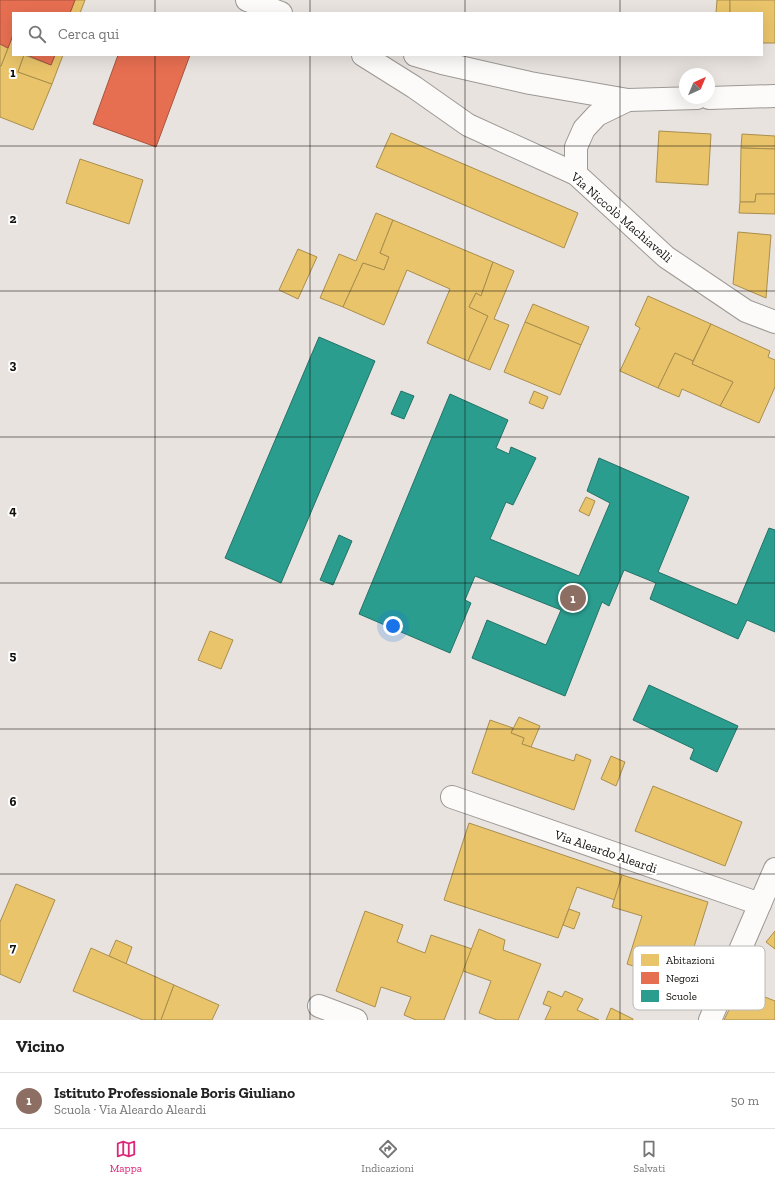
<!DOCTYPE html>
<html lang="it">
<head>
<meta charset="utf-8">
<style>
	:root { --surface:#fff; --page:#f6f6f6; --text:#222; --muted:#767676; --line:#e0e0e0; --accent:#db2777 }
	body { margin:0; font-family:"Zilla Slab",serif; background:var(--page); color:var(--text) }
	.compass { position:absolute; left:679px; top:68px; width:36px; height:36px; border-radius:50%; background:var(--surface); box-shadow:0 4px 16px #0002; rotate:44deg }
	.you { position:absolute; left:393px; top:626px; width:14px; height:14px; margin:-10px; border:3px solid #fff; border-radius:50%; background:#1a73e8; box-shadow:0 0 0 6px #1a73e833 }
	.badge { display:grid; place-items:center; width:26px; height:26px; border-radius:50%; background:var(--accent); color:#fff; font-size:13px; font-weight:700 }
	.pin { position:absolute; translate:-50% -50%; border:2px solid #fff; box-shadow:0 1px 4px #0006 }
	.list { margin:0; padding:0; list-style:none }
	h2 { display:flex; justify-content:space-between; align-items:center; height:52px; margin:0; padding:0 16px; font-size:17px }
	h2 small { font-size:13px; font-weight:400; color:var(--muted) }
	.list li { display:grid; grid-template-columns:26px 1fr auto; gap:12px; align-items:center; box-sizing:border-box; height:56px; padding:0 16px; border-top:1px solid var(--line) }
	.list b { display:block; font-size:15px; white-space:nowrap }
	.list p { margin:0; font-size:13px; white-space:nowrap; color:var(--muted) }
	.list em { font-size:13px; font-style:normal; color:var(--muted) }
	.icon { flex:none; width:22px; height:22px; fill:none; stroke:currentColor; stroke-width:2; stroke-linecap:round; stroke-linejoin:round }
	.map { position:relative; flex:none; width:775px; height:1020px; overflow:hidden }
	.search { position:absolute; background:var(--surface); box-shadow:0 4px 16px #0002; left:12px; right:12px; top:12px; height:44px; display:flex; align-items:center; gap:10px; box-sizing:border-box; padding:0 14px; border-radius:0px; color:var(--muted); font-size:15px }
	.sheet { height:108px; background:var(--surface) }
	nav { display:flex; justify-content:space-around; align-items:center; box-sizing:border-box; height:56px; border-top:1px solid var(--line); background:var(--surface); font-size:11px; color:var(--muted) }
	nav a { display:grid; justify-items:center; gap:2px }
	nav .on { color:var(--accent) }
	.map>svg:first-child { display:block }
</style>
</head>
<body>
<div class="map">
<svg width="775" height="1020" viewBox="0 0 775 1020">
	<rect width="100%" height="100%" fill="#e8e3de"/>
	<g fill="#e9c46a" stroke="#a98e4e">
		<polygon points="75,0 85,0 80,13 70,13"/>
		<polygon points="717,0 730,0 730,13 716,13"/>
		<polygon points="730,0 775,0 775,43 762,43 762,13 730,13"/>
		<polygon points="13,35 13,55 24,55 18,72 52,84 33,130 0,117 0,66 1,66"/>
		<polygon points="0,44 8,48 1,66 0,66"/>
		<polygon points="24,55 51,65 55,55 63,55 52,84 18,72"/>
		<polygon points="659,131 711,134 708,185 656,182"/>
		<polygon points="391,133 578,213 564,248 376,167"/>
		<polygon points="742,134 775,136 775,149 741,148"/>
		<polygon points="741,148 775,149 775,194 756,194 755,202 740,202"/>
		<polygon points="80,159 143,180 129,224 66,203"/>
		<polygon points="756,194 775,194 775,214 739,213 740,202 755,202"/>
		<polygon points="376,213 393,220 380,253 389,257 384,270 363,263 343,307 320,298 339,254 356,261"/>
		<polygon points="393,220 493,262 481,296 476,293 469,307 488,316 468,361 427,343 450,289 407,270 384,325 343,307 363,263 384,270 389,257 380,253"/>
		<polygon points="738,232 771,235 766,298 733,284"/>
		<polygon points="298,249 317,257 298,299 279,290"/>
		<polygon points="493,262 514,271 494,319 509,325 490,370 468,361 488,316 469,307 476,293 481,296"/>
		<polygon points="648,296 711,324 693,361 675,353 658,388 620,371 640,328 635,325"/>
		<polygon points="533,304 589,327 581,345 525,322"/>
		<polygon points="525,322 581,345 560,395 504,372"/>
		<polygon points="711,324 770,351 768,357 775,360 775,387 759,423 720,406 733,382 692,364"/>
		<polygon points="675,353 693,361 692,364 733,382 720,406 682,389 679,397 658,388"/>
		<polygon points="534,391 548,397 543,409 529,403"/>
		<polygon points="586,497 595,501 589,516 579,511"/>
		<polygon points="210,631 233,640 221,669 198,660"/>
		<polygon points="519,717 540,726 531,747 522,744 524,738 511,733"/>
		<polygon points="490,720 513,728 511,733 524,738 522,744 574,761 576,754 591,760 574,810 472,773"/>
		<polygon points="611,756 625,762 616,786 601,779"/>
		<polygon points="653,786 742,822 725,866 635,831"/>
		<polygon points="469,823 622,875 615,900 577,887 558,938 444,900"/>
		<polygon points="622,875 708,902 683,982 627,964 642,916 612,907"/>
		<polygon points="16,884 55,900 20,983 0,974 0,922"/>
		<polygon points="569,909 580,913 574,929 563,925"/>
		<polygon points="365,911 403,925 397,942 425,953 431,935 472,949 444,1020 416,1020 404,1015 411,997 381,987 375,1007 336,991"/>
		<polygon points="479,929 505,940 503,950 541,964 518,1020 497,1020 479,1013 491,981 463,971"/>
		<polygon points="775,931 775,949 766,942"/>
		<polygon points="116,940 132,947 126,964 109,956"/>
		<polygon points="91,948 174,985 161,1020 143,1020 73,991"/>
		<polygon points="174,985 219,1005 212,1020 161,1020"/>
		<polygon points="740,987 775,1001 775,1020 724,1020"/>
		<polygon points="548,991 562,997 565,991 583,999 577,1010 599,1020 545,1020 551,1007 543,1004"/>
		<polygon points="611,1008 633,1019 633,1020 606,1020"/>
	</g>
	<g fill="#e76f51" stroke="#a7533d">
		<polygon points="0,0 75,0 70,13 13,13 13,35 8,48 0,44"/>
		<polygon points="27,55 55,55 51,65"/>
		<polygon points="118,55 190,55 156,147 93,124"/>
	</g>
	<g fill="#2a9d8f" stroke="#237368">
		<polygon points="319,337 375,361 281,583 225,558"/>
		<polygon points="401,391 414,396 404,419 391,414"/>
		<polygon points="450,394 508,420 496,448 509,454 511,447 536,458 513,505 506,502 490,539 579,576 610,503 587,491 599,458 689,497 658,572 737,605 769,528 775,530 775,632 747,620 738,639 650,599 656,583 624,570 609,606 602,602 565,696 472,658 487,620 546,645 561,610 475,576 465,600 471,603 450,653 359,614"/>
		<polygon points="339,535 352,541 333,585 320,580"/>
		<polygon points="649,685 738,726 717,772 690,759 694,749 633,720"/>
	</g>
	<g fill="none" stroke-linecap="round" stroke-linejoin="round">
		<g stroke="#9c9995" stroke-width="24">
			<g id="minor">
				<polyline points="452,797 760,904"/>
				<polyline points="319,1006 356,1020"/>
			</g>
		</g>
		<g stroke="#9c9995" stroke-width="24">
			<polyline id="tertiary" points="710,1020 775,869"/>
		</g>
		<g stroke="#9c9995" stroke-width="24">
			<g id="secondary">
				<polyline points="247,0 281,13"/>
				<polyline points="363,55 414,87 468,125 576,174 666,257 746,311 775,322"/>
				<polyline points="415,55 442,63 530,83 628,100 697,98"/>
				<polyline points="709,98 775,96"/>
				<polyline points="576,174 576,147 584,129 597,115 628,100"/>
			</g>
		</g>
		<use href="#minor" stroke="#fcfbfa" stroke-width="22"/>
		<use href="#tertiary" stroke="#fcfbfa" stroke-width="22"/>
		<use href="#secondary" stroke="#fcfbfa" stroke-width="22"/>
	</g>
	<path fill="none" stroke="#13110d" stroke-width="1" stroke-opacity="0.55" d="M155,0V13M310,0V13M465,0V13M620,0V13M155,55V1020M310,55V1020M465,55V1020M620,55V1020M0,146H775M0,291H775M0,437H775M0,583H775M0,729H775M0,874H775"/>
	<g text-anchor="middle" stroke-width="4" stroke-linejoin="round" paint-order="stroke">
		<g font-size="13" fill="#13110d" stroke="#fff">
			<text transform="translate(622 217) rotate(41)" y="5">Via Niccolò Machiavelli</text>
			<text transform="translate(606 851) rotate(19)" y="5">Via Aleardo Aleardi</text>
		</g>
	</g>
	<rect x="633" y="946" width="132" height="64" rx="6" fill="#fff" stroke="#b8b8b6" stroke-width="1"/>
	<rect x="641" y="954" width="18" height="12" fill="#e9c46a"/>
	<rect x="641" y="972" width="18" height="12" fill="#e76f51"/>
	<rect x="641" y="990" width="18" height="12" fill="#2a9d8f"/>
	<g font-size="11" fill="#13110d">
		<text x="666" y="964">Abitazioni</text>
		<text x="666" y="982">Negozi</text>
		<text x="666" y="1000">Scuole</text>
	</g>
	<g font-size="13" text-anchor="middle" font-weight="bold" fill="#13110d" stroke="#fff" stroke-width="4" stroke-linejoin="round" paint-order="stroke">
		<text x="13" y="77">1</text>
		<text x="13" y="223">2</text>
		<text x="13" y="369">3</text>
		<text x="13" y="515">4</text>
		<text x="13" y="660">5</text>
		<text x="13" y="806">6</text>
		<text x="13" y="952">7</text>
	</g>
</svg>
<svg class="compass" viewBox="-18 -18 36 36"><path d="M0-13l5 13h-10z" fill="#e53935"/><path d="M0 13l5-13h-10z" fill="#767676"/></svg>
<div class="you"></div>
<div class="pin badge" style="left:573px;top:598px;background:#8d6e63">1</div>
<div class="search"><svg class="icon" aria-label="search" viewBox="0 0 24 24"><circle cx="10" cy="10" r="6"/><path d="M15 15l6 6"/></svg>Cerca qui</div>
</div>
<section class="sheet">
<h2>Vicino<small></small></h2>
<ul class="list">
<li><span class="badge" style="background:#8d6e63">1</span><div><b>Istituto Professionale Boris Giuliano</b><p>Scuola · Via Aleardo Aleardi</p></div><em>50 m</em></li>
</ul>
</section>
<nav>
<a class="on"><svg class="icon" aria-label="map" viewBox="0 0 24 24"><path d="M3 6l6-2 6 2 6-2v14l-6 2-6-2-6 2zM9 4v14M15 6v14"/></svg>Mappa</a>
<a><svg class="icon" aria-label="directions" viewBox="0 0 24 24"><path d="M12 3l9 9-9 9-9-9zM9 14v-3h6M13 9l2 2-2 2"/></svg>Indicazioni</a>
<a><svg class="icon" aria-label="saved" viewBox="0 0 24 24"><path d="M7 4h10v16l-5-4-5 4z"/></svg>Salvati</a>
</nav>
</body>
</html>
